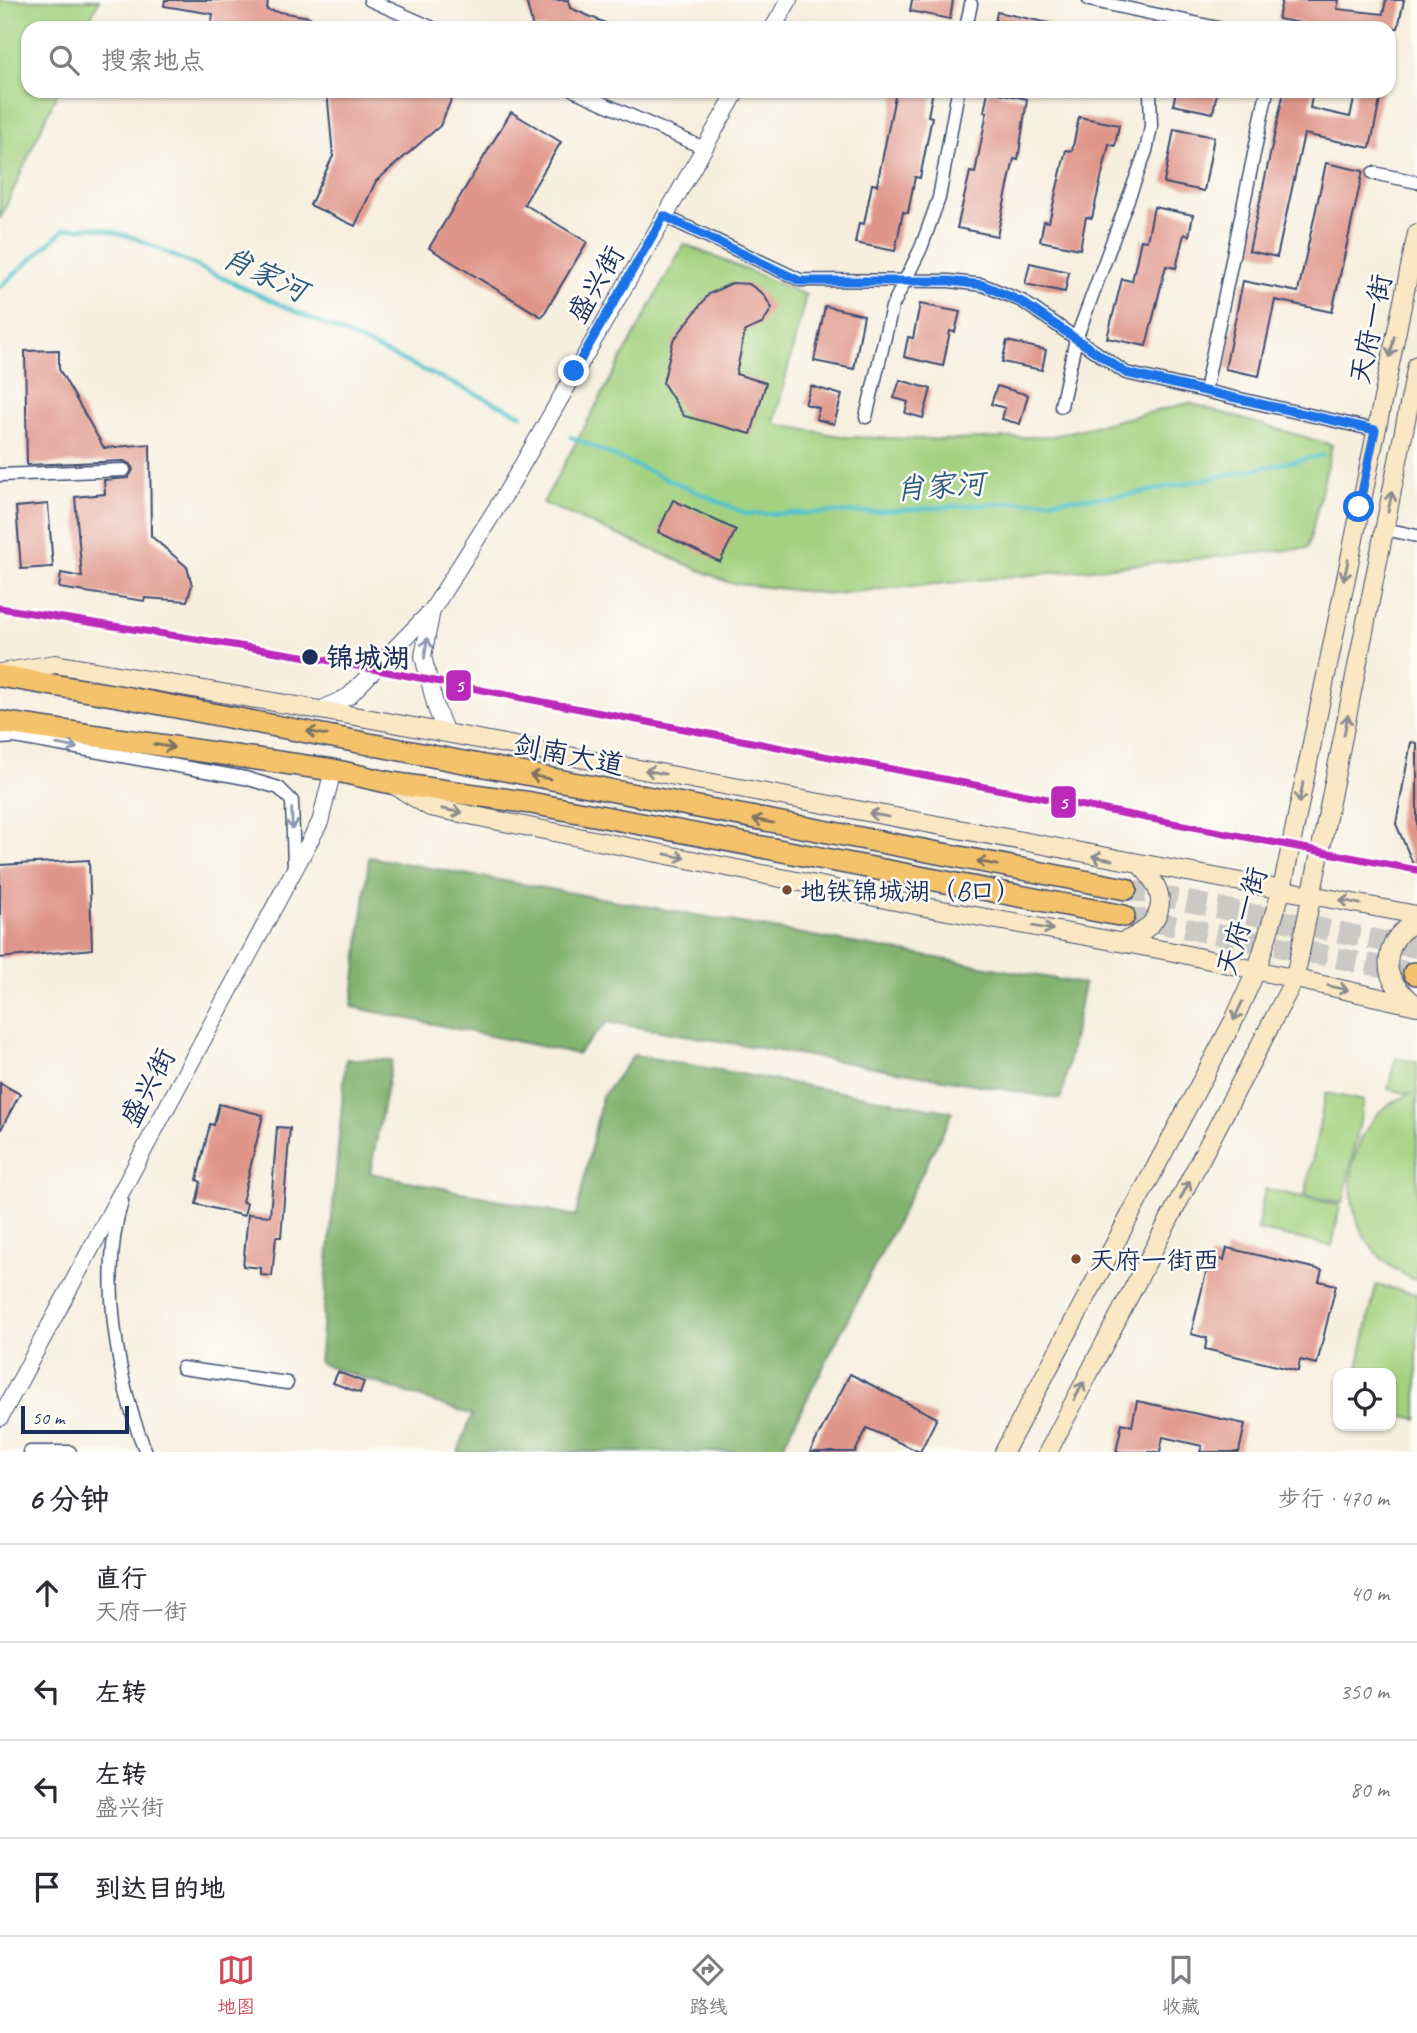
<!DOCTYPE html>
<html lang="zh">
<head>
<meta charset="utf-8">
<style>
	:root { --surface:#fff; --page:#f7f7f7; --text:#2b2b33; --muted:#7c7c81; --line:#e1e1e2; --accent:#d1495b }
	body { margin:0; font-family:Caveat,"LXGW WenKai TC",sans-serif; background:var(--page); color:var(--text) }
	.controls { position:absolute; right:21px; bottom:21px; display:grid; overflow:hidden; border-radius:14px; box-shadow:0 2px 5px #0004 }
	.controls button { width:63px; height:63px; display:grid; place-items:center; padding:0; border:0; border-bottom:2px solid var(--line); background:var(--surface); color:var(--text); font:35px sans-serif }
	.scale { position:absolute; left:21px; bottom:18px; width:108px; box-sizing:border-box; padding-left:7px; border:4px solid #1b2f5e; border-top:0; font-size:19px; line-height:24px; white-space:nowrap; color:#1b2f5e; -webkit-text-stroke:5px #fdfcf7; paint-order:stroke }
	.stop { position:absolute; width:21px; height:21px; margin:-16px; border:5px solid #1a73e8; border-radius:50%; background:#fff }
	.stop.end { background:#1a73e8; border-color:#fff; box-shadow:0 2px 7px #0008 }
	.list { margin:0; padding:0; list-style:none }
	h2 { display:flex; justify-content:space-between; align-items:center; height:91px; margin:0; padding:0 28px; font-size:30px }
	h2 small { font-size:23px; font-weight:400; color:var(--muted) }
	.list li { display:grid; grid-template-columns:46px 1fr auto; gap:21px; align-items:center; box-sizing:border-box; height:98px; padding:0 28px; border-top:2px solid var(--line) }
	.list b { display:block; font-size:26px; white-space:nowrap }
	.list p { margin:0; font-size:23px; white-space:nowrap; color:var(--muted) }
	.list em { font-size:23px; font-style:normal; color:var(--muted) }
	.icon { flex:none; width:38px; height:38px; fill:none; stroke:currentColor; stroke-width:2; stroke-linecap:round; stroke-linejoin:round }
	.map { position:relative; flex:none; width:1417px; height:1452px; overflow:hidden }
	.search { position:absolute; background:var(--surface); box-shadow:0 2px 5px #0004; left:21px; right:21px; top:21px; height:77px; display:flex; align-items:center; gap:18px; box-sizing:border-box; padding:0 24px; border-radius:21px; color:var(--muted); font-size:26px }
	.sheet { height:483px; background:var(--surface) }
	nav { display:flex; justify-content:space-around; align-items:center; box-sizing:border-box; height:98px; border-top:2px solid var(--line); background:var(--surface); font-size:19px; color:var(--muted) }
	nav a { display:grid; justify-items:center; gap:4px }
	nav .on { color:var(--accent) }
	.map>svg:first-child { display:block }
</style>
</head>
<body>
<div class="map">
<svg width="1417" height="1452" viewBox="0 0 1417 1452">
	<rect width="100%" height="100%" fill="#fdfcf7"/>
	<filter id="ink" filterUnits="userSpaceOnUse"><feTurbulence type="fractalNoise" baseFrequency=".0143" numOctaves="2"/><feDisplacementMap in="SourceGraphic" scale="14" xChannelSelector="R" yChannelSelector="G"/><feConvolveMatrix kernelMatrix="1 2 1 2 8 2 1 2 1" color-interpolation-filters="sRGB"/></filter>
	<filter id="wash" filterUnits="userSpaceOnUse"><feTurbulence type="fractalNoise" baseFrequency=".00686" numOctaves="4" result="noise"/><feDisplacementMap in="SourceGraphic" scale="28" xChannelSelector="R" yChannelSelector="G"/><feGaussianBlur stdDeviation="1.57" result="paint"/><feColorMatrix in="noise" values="0 0 0 0 0 0 0 0 0 0 0 0 0 0 0 0 0 1.4 0 .05"/><feComposite in="paint" operator="in"/></filter>
	<g filter="url(#wash)">
		<rect width="100%" height="100%" fill="#f6efde"/>
		<g fill="#a3d17f" stroke="#5f806e" stroke-width="2">
			<polygon points="0,0 99,0 86,28 28,28 28,91 58,91 0,219"/>
			<polygon points="684,244 806,295 774,424 846,437 954,440 1053,436 1189,403 1332,445 1308,548 832,594 730,583 543,503"/>
			<path d="M1396,1058L1417,1062V1280C1408,1278 1401,1273 1393,1268C1345,1235 1338,1164 1374,1118C1383,1106 1397,1100 1410,1094L1388,1089Z"/>
			<polygon points="1326,1093 1364,1101 1343,1203 1305,1195"/>
			<polygon points="1265,1189 1340,1205 1332,1246 1257,1230"/>
			<polygon points="1376,1285 1417,1294 1417,1419 1391,1413 1391,1373 1357,1373"/>
		</g>
		<g fill="#82b36e" stroke="#4e7166" stroke-width="2">
			<polygon points="369,857 1084,984 1061,1099 607,1022 577,1054 352,1007"/>
			<polygon points="634,1055 953,1112 780,1452 458,1452 472,1415 319,1363 346,1059 392,1060 370,1173 576,1216 602,1097"/>
		</g>
		<g fill="none" stroke-linecap="round" stroke-linejoin="round">
			<g stroke="#53c1c9" stroke-width="4.5">
				<polyline points="0,287 65,229 95,227 135,238 522,415"/>
				<polyline points="571,437 747,514 871,512 1129,495 1324,455"/>
			</g>
		</g>
		<g id="blocks">
			<g fill="#df9589">
				<polygon points="165,0 268,0 267,10 310,17 308,28 211,28 213,14 164,6"/>
				<polygon points="526,0 568,0 570,8 617,28 533,28"/>
				<polygon points="912,0 953,0 950,19 910,11"/>
				<polygon points="1282,0 1339,0 1337,9 1383,14 1386,0 1404,0 1398,28 1329,28 1278,19"/>
				<polygon points="997,12 1049,23 1049,28 994,28"/>
				<polygon points="327,91 455,91 440,126 376,181 355,226 310,205 333,156"/>
				<polygon points="896,91 933,91 928,116 932,117 920,178 915,177 908,213 903,212 895,251 855,243 859,223 864,224 872,184 877,185"/>
				<polygon points="988,91 1027,99 1018,160 1014,159 997,236 957,228 970,172 975,173 987,112 984,112"/>
				<polygon points="1176,91 1217,92 1213,113 1173,105"/>
				<polygon points="1284,91 1313,91 1310,108 1350,117 1356,91 1382,91 1370,148 1304,134 1277,257 1249,251"/>
				<polygon points="511,112 561,142 524,204 587,242 542,317 429,248"/>
				<polygon points="1079,117 1119,125 1115,146 1109,144 1092,218 1086,217 1080,249 1040,241 1044,221 1049,222 1066,150 1072,151"/>
				<polygon points="1174,129 1214,137 1204,191 1164,183"/>
				<polygon points="1326,163 1363,171 1332,312 1275,300 1259,376 1225,369 1243,281 1298,292"/>
				<polygon points="1154,207 1193,215 1189,236 1184,234 1176,268 1166,266 1146,346 1107,338 1122,279 1132,281 1141,240 1147,241"/>
				<polygon points="1030,263 1069,272 1065,292 1025,284"/>
				<polygon points="732,283 749,284 763,294 772,308 762,324 745,331 736,374 766,383 751,434 684,416 663,383 673,341 709,294"/>
				<polygon points="920,304 960,312 955,332 950,331 943,366 904,357 908,337 913,338"/>
				<polygon points="825,306 864,315 854,369 814,361"/>
				<polygon points="1007,341 1046,350 1042,370 1002,362"/>
				<polygon points="59,350 59,369 104,448 150,444 151,536 187,567 192,585 187,601 145,598 144,601 59,588 61,573 82,577 75,497 105,494 104,480 128,478 133,470 131,465 124,461 27,465 25,351"/>
				<polygon points="900,380 931,389 923,418 905,413 908,402 894,398"/>
				<polygon points="811,386 842,395 834,424 816,419 819,408 805,404"/>
				<polygon points="997,386 1028,395 1020,424 1002,419 1005,408 991,404"/>
				<polygon points="673,500 736,530 720,562 658,532"/>
				<polygon points="48,504 53,567 21,569 16,507"/>
				<polygon points="1411,742 1417,743 1417,873 1396,824"/>
				<polygon points="89,860 92,949 0,958 0,865"/>
				<polygon points="0,1083 20,1094 0,1131"/>
				<polygon points="219,1104 263,1115 242,1202 247,1203 244,1216 196,1204 201,1182 197,1180 202,1157 210,1124 214,1125"/>
				<polygon points="277,1127 290,1128 281,1237 276,1237 272,1276 261,1275 261,1268 243,1266 248,1214 270,1216"/>
				<polygon points="1227,1248 1322,1270 1319,1281 1336,1285 1317,1364 1300,1360 1298,1371 1205,1349 1207,1338 1191,1334 1210,1256 1224,1260"/>
				<polygon points="338,1372 364,1382 360,1393 333,1383"/>
				<polygon points="850,1374 937,1418 920,1452 867,1428 855,1452 810,1452"/>
				<polygon points="1137,1401 1245,1424 1239,1452 1200,1452 1202,1446 1163,1437 1160,1452 1116,1452 1122,1423 1132,1426"/>
			</g>
		</g>
	</g>
	<g filter="url(#ink)">
		<use href="#blocks" fill-opacity="0" stroke="#3c4c71" stroke-width="2"/>
		<g fill="none" stroke-linecap="round" stroke-linejoin="round">
			<g stroke="#cac9c4" stroke-width="21" stroke-dasharray="21 10" stroke-linecap="butt">
				<polyline points="1126,889 1417,948"/>
				<polyline points="1124,916 1414,973"/>
			</g>
			<g stroke="#3c4c71" stroke-width="15">
				<g id="minor">
					<polyline points="370,0 433,28"/>
					<polyline points="1089,0 1218,28"/>
					<polyline points="966,28 971,4"/>
					<polyline points="575,91 704,148"/>
					<polyline points="1373,173 1417,182"/>
					<polyline points="664,216 800,280 949,281 983,285 1022,301 1126,373 1375,430"/>
					<polyline points="1205,391 1267,91"/>
					<polyline points="1061,406 1076,339 1146,151 1151,127 1150,91"/>
					<polyline points="866,417 892,307 921,248 939,198 958,91"/>
					<polyline points="0,475 124,470"/>
					<polyline points="1385,529 1417,536"/>
					<polyline points="0,738 15,737 245,778 279,788 292,801 294,869"/>
					<path d="M122,1201C99,1274 117,1383 146,1452"/>
					<polyline points="182,1368 287,1383"/>
					<polyline points="30,1452 70,1452"/>
				</g>
			</g>
			<g stroke="#3c4c71" stroke-width="18">
				<g id="tertiary">
					<polyline points="773,28 789,0"/>
					<polyline points="432,610 423,656 436,708 446,733"/>
					<polyline points="320,710 349,696 432,610 506,493 737,91"/>
					<polyline points="0,1418 320,822 333,770"/>
				</g>
			</g>
			<g stroke="#3c4c71" stroke-width="20">
				<g id="secondary">
					<polyline points="0,673 55,664 366,718 1417,915"/>
					<polyline points="394,785 430,807 920,906 1174,952 1417,1006"/>
					<path d="M1122,942C1163,926 1173,898 1141,866"/>
					<path d="M1416,1005C1408,998 1398,990 1393,981C1381,961 1394,928 1417,924"/>
					<polyline points="1004,1452 1234,1020 1257,969 1282,889 1417,233"/>
					<polyline points="1048,1452 1295,978 1417,365"/>
				</g>
			</g>
			<g stroke="#3c4c71" stroke-width="24">
				<g id="trunk">
					<polyline points="0,676 124,697 1126,889"/>
					<polyline points="0,722 333,770 391,783 531,803 1124,916"/>
					<polyline points="1414,973 1417,974"/>
				</g>
			</g>
			<use href="#minor" stroke="#fff" stroke-width="12"/>
			<use href="#tertiary" stroke="#fff" stroke-width="16"/>
			<use href="#secondary" stroke="#fae7c3" stroke-width="18"/>
			<use href="#trunk" stroke="#f3c26a" stroke-width="21"/>
			<g stroke="#fdfcf7" stroke-width="12">
				<polyline id="metro-1" points="0,608 315,658 1417,870"/>
			</g>
			<use href="#metro-1" stroke="#bb29bb" stroke-width="7"/>
		</g>
		<defs><path id="oneway-shaft" d="M-6 0H5M1.5-3L5.5 0L1.5 3" fill="none" stroke-width="1.6" stroke-linecap="round" stroke-linejoin="round" transform="scale(1.75)"/></defs>
		<g stroke="#8a8b90">
			<use href="#oneway-shaft" transform="translate(1392 347) rotate(102)"/>
			<use href="#oneway-shaft" transform="translate(1390 502) rotate(-79)"/>
			<use href="#oneway-shaft" transform="translate(1346 570) rotate(102)"/>
			<use href="#oneway-shaft" transform="translate(1346 725) rotate(-79)"/>
			<use href="#oneway-shaft" transform="translate(655 772) rotate(-169)"/>
			<use href="#oneway-shaft" transform="translate(1301 793) rotate(101)"/>
			<use href="#oneway-shaft" transform="translate(452 811) rotate(11)"/>
			<use href="#oneway-shaft" transform="translate(879 815) rotate(-169)"/>
			<use href="#oneway-shaft" transform="translate(675 856) rotate(12)"/>
			<use href="#oneway-shaft" transform="translate(1102 858) rotate(-169)"/>
			<use href="#oneway-shaft" transform="translate(1350 902) rotate(-168)"/>
			<use href="#oneway-shaft" transform="translate(1043 928) rotate(10)"/>
			<use href="#oneway-shaft" transform="translate(1338 988) rotate(13)"/>
			<use href="#oneway-shaft" transform="translate(1238 1011) rotate(115)"/>
			<use href="#oneway-shaft" transform="translate(1185 1190) rotate(-62)"/>
			<use href="#oneway-shaft" transform="translate(1079 1391) rotate(-62)"/>
		</g>
		<g stroke="#8d97ae">
			<use href="#oneway-shaft" transform="translate(426 648) rotate(-81)"/>
			<use href="#oneway-shaft" transform="translate(67 746) rotate(10)"/>
			<use href="#oneway-shaft" transform="translate(292 819) rotate(88)"/>
		</g>
		<g stroke="#7c7163">
			<use href="#oneway-shaft" transform="translate(317 733) rotate(-169)"/>
			<use href="#oneway-shaft" transform="translate(164 746) rotate(10)"/>
			<use href="#oneway-shaft" transform="translate(540 777) rotate(-169)"/>
			<use href="#oneway-shaft" transform="translate(763 821) rotate(-169)"/>
			<use href="#oneway-shaft" transform="translate(987 863) rotate(-169)"/>
		</g>
	</g>
	<g fill="none" stroke-linecap="round" stroke-linejoin="round" filter="url(#ink)">
		<polyline stroke="#1a73e8" stroke-width="9" points="574,371 664,216 800,281 949,281 983,285 1022,302 1126,373 1375,430 1359,507"/>
	</g>
	<circle fill="#1b2f5e" stroke="#fdfcf7" stroke-width="2.5" cx="310" cy="657" r="9"/>
	<g fill="#7a4b2a" stroke="#fdfcf7" stroke-width="2.5">
		<circle cx="787" cy="890" r="6"/>
		<circle cx="1076" cy="1259" r="6"/>
	</g>
	<g text-anchor="middle" stroke-width="5" stroke-linejoin="round" paint-order="stroke">
		<g font-size="26" fill="#1b2f5e" stroke="#fdfcf7" text-anchor="start">
			<text x="800" y="900">地铁锦城湖（B口）</text>
			<text x="1089" y="1269">天府一街西</text>
		</g>
		<g font-size="28" fill="#1b2f5e" stroke="#fdfcf7">
			<text transform="translate(595 284) rotate(-60)" y="10">盛兴街</text>
			<text transform="translate(1370 329) rotate(-78)" y="10">天府一街</text>
			<text transform="translate(569 754) rotate(11)" y="10">剑南大道</text>
			<text transform="translate(1241 921) rotate(-73)" y="10">天府一街</text>
			<text transform="translate(147 1087) rotate(-62)" y="10">盛兴街</text>
		</g>
		<g font-size="28" font-weight="bold" fill="#1b2f5e" stroke="#fdfcf7" text-anchor="start">
			<text x="326" y="667">锦城湖</text>
		</g>
		<g font-size="30" font-style="italic" fill="#2c5b7e" stroke="#fdfcf7">
			<text transform="translate(265 274) rotate(25)" y="10">肖家河</text>
			<text transform="translate(940 486) rotate(-4)" y="10">肖家河</text>
		</g>
	</g>
	<g stroke="#fdfcf7" stroke-width="2.5">
		<rect x="445" y="669" width="27" height="33" rx="7" fill="#bb29bb"/>
		<rect x="1050" y="785" width="27" height="34" rx="7" fill="#bb29bb"/>
	</g>
	<g font-size="19" text-anchor="middle" font-weight="bold" fill="#fff">
		<text x="459" y="692">5</text>
		<text x="1063" y="809">5</text>
	</g>
</svg>
<div class="controls">
<button><svg class="icon" aria-label="locate" viewBox="0 0 24 24"><circle cx="12" cy="12" r="6"/><path d="M12 2v4M12 18v4M2 12h4M18 12h4"/></svg></button>
</div>
<div class="scale">50 m</div>
<div class="stop" style="left:1359px;top:507px"></div>
<div class="stop end" style="left:574px;top:371px"></div>
<div class="search"><svg class="icon" aria-label="search" viewBox="0 0 24 24"><circle cx="10" cy="10" r="6"/><path d="M15 15l6 6"/></svg>搜索地点</div>
</div>
<section class="sheet">
<h2>6 分钟<small>步行 · 470 m</small></h2>
<ul class="list">
<li><svg class="icon" aria-label="ahead" viewBox="0 0 24 24"><path d="M12 20V5M6 11l6-6 6 6"/></svg><div><b>直行</b><p>天府一街</p></div><em>40 m</em></li>
<li><svg class="icon" aria-label="left" viewBox="0 0 24 24"><path d="M17 20v-9H6M10 6l-5 5 5 5"/></svg><div><b>左转</b></div><em>350 m</em></li>
<li><svg class="icon" aria-label="left" viewBox="0 0 24 24"><path d="M17 20v-9H6M10 6l-5 5 5 5"/></svg><div><b>左转</b><p>盛兴街</p></div><em>80 m</em></li>
<li><svg class="icon" aria-label="arrive" viewBox="0 0 24 24"><path d="M6 21V4h12l-3 4 3 4H6"/></svg><div><b>到达目的地</b></div></li>
</ul>
</section>
<nav>
<a class="on"><svg class="icon" aria-label="map" viewBox="0 0 24 24"><path d="M3 6l6-2 6 2 6-2v14l-6 2-6-2-6 2zM9 4v14M15 6v14"/></svg>地图</a>
<a><svg class="icon" aria-label="directions" viewBox="0 0 24 24"><path d="M12 3l9 9-9 9-9-9zM9 14v-3h6M13 9l2 2-2 2"/></svg>路线</a>
<a><svg class="icon" aria-label="saved" viewBox="0 0 24 24"><path d="M7 4h10v16l-5-4-5 4z"/></svg>收藏</a>
</nav>
</body>
</html>
